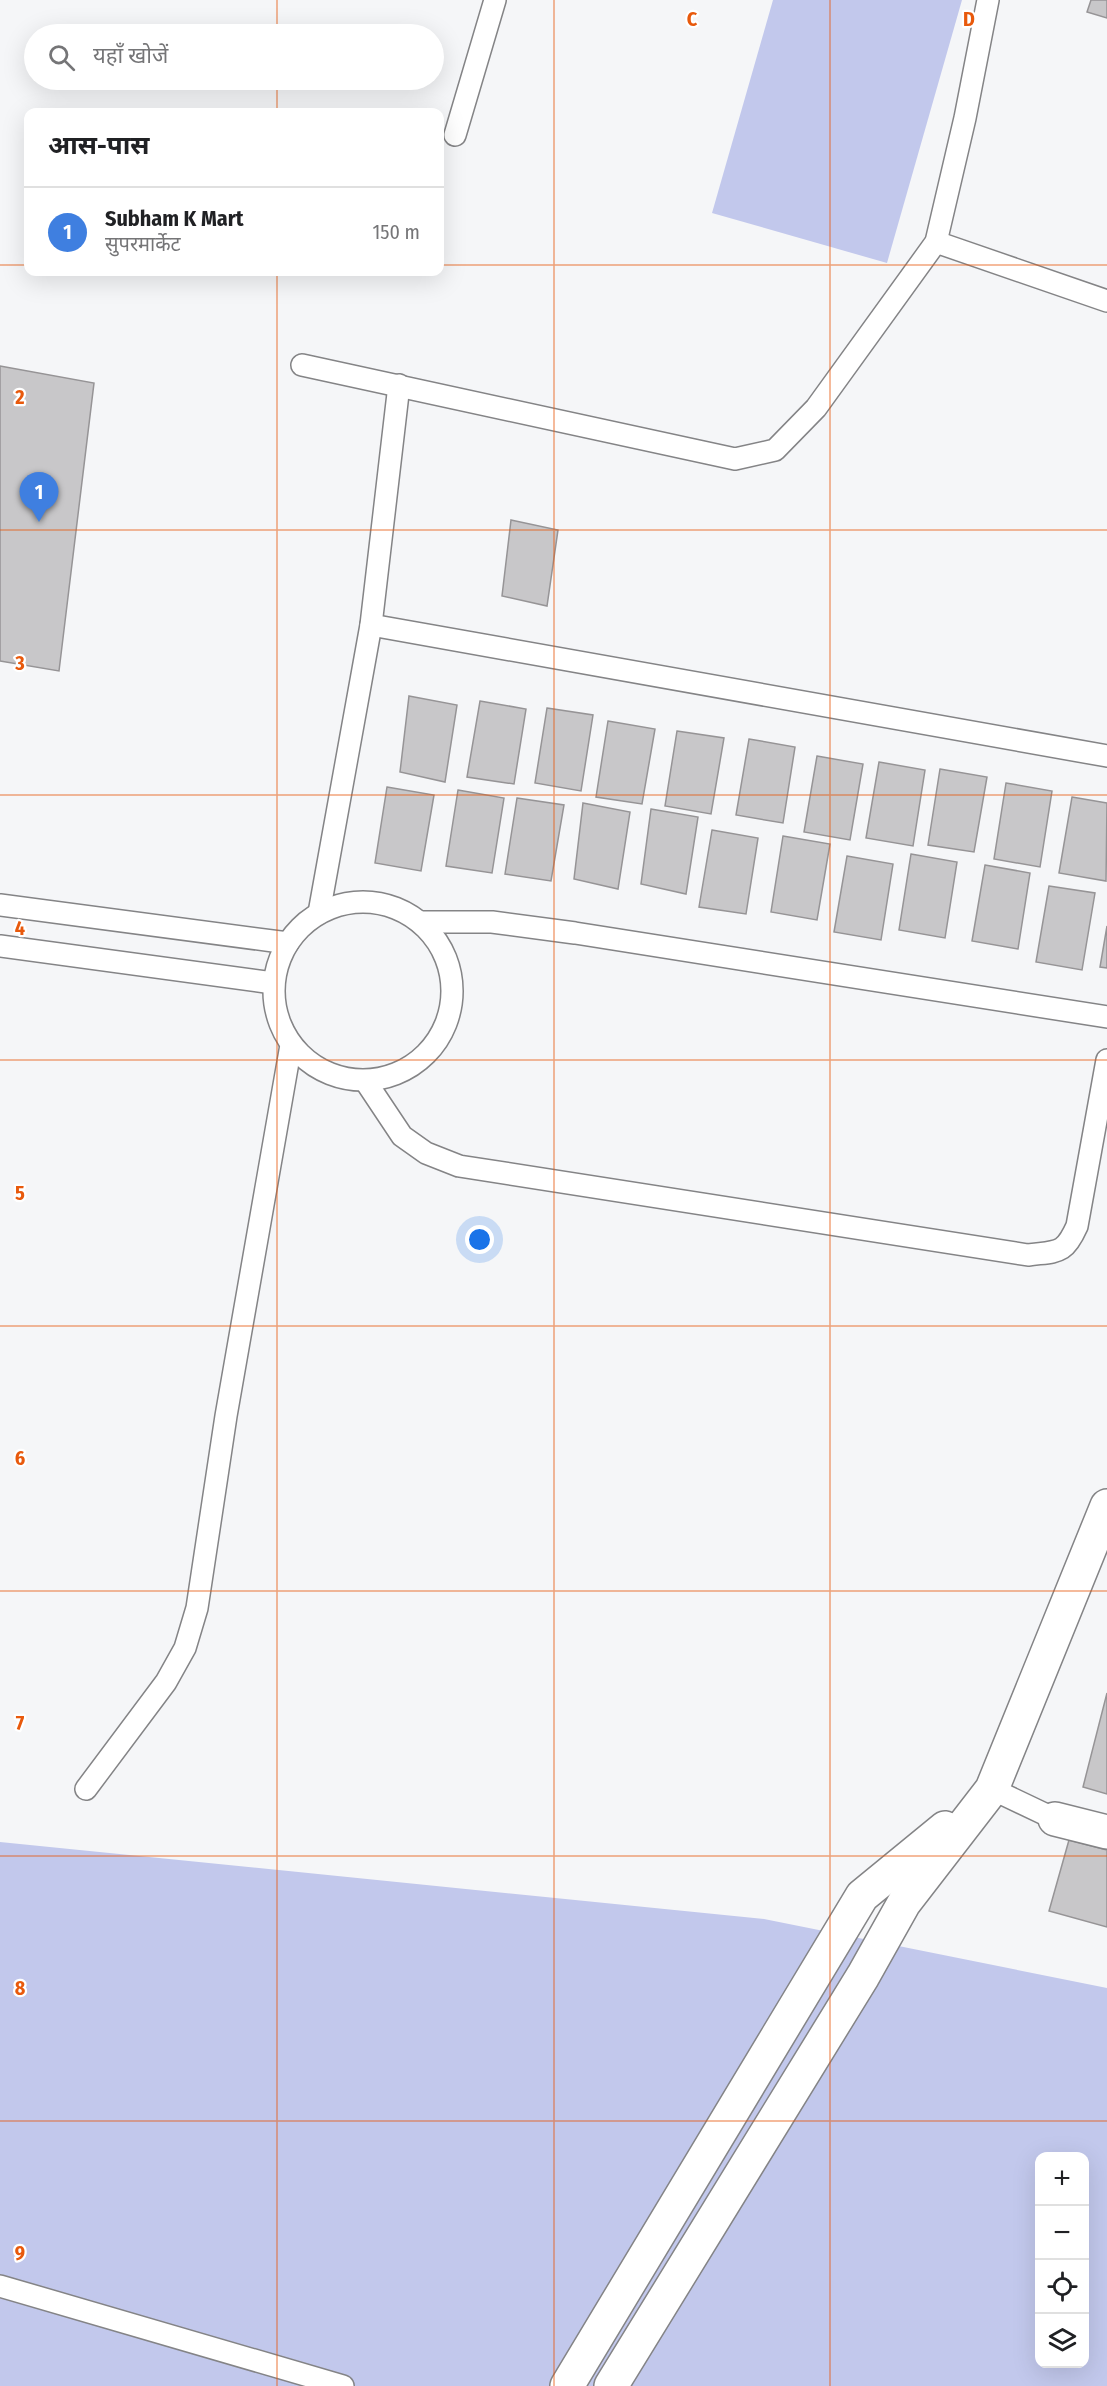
<!DOCTYPE html>
<html lang="hi">
<head>
<meta charset="utf-8">
<style>
	:root { --surface:#fff; --page:#f6f6f6; --text:#202124; --muted:#757577; --line:#e0e0e0; --accent:#d93025 }
	body { margin:0; font-family:"Fira Sans Condensed","Noto Sans Devanagari",sans-serif; background:var(--page); color:var(--text) }
	.controls { position:absolute; right:18px; bottom:18px; display:grid; overflow:hidden; border-radius:12px; box-shadow:0 6px 24px #0002 }
	.controls button { width:54px; height:54px; display:grid; place-items:center; padding:0; border:0; border-bottom:2px solid var(--line); background:var(--surface); color:var(--text); font:30px sans-serif }
	.you { position:absolute; left:480px; top:1240px; width:21px; height:21px; margin:-15px; border:4px solid #fff; border-radius:50%; background:#1a73e8; box-shadow:0 0 0 9px #1a73e833 }
	.badge { display:grid; place-items:center; width:39px; height:39px; border-radius:50%; background:var(--accent); color:#fff; font-size:20px; font-weight:700 }
	.pin { position:absolute; translate:-50% -50px; filter:drop-shadow(0 2px 3px #0008) }
	.pin::after { content:''; position:absolute; top:32px; width:21px; height:18px; background:inherit; clip-path:polygon(0 0,100% 0,50% 100%) }
	.list { margin:0; padding:0; list-style:none }
	h2 { display:flex; justify-content:space-between; align-items:center; height:78px; margin:0; padding:0 24px; font-size:26px }
	h2 small { font-size:20px; font-weight:400; color:var(--muted) }
	.list li { display:grid; grid-template-columns:39px 1fr auto; gap:18px; align-items:center; box-sizing:border-box; height:90px; padding:0 24px; border-top:2px solid var(--line) }
	.list b { display:block; font-size:22px; white-space:nowrap }
	.list p { margin:0; font-size:20px; white-space:nowrap; color:var(--muted) }
	.list em { font-size:20px; font-style:normal; color:var(--muted) }
	.icon { flex:none; width:33px; height:33px; fill:none; stroke:currentColor; stroke-width:2; stroke-linecap:round; stroke-linejoin:round }
	.map { position:relative; flex:none; width:1107px; height:2386px; overflow:hidden }
	.search { position:absolute; background:var(--surface); box-shadow:0 6px 24px #0002; left:24px; top:24px; width:420px; height:66px; display:flex; align-items:center; gap:15px; box-sizing:border-box; padding:0 21px; border-radius:33px; color:var(--muted); font-size:22px }
	.panel { position:absolute; background:var(--surface); box-shadow:0 6px 24px #0002; left:24px; top:108px; width:420px; height:168px; border-radius:12px }
	.map>svg:first-child { display:block }
</style>
</head>
<body>
<div class="map">
<svg width="1107" height="2386" viewBox="0 0 1107 2386">
	<rect width="100%" height="100%" fill="#f5f6f8"/>
	<g fill="#c2c8ec" fill-rule="evenodd">
		<polygon points="773,0 962,0 887,263 712,213"/>
		<path d="M0,1842L764,1919L1107,1988V2386H0ZM1040,2156H1084V2364H1040Z"/>
	</g>
	<g fill="#c8c7c9" stroke="#969496" stroke-width="1.5">
		<polygon points="1091,0 1107,0 1107,18 1087,12"/>
		<polygon points="0,366 94,383 59,671 0,661"/>
		<polygon points="511,520 558,530 547,606 502,596"/>
		<polygon points="409,696 457,705 445,782 400,772"/>
		<polygon points="480,701 526,709 514,784 467,777"/>
		<polygon points="547,708 593,715 581,791 535,783"/>
		<polygon points="608,721 655,729 642,804 596,797"/>
		<polygon points="677,731 724,738 711,814 665,806"/>
		<polygon points="749,739 795,747 783,823 736,815"/>
		<polygon points="817,756 863,764 850,840 804,832"/>
		<polygon points="879,762 925,770 913,846 866,838"/>
		<polygon points="940,769 987,777 974,852 928,845"/>
		<polygon points="1006,783 1052,791 1040,867 994,859"/>
		<polygon points="387,787 434,795 421,871 375,863"/>
		<polygon points="458,790 504,798 492,873 446,866"/>
		<polygon points="1072,797 1107,803 1106,881 1059,873"/>
		<polygon points="517,798 564,805 551,881 505,874"/>
		<polygon points="583,803 630,812 618,889 574,879"/>
		<polygon points="651,809 698,817 686,894 641,884"/>
		<polygon points="712,830 758,838 746,914 699,907"/>
		<polygon points="783,836 830,844 817,920 771,912"/>
		<polygon points="911,854 957,862 945,938 899,930"/>
		<polygon points="847,856 893,864 881,940 834,932"/>
		<polygon points="985,865 1030,873 1018,949 972,941"/>
		<polygon points="1049,886 1095,893 1082,970 1036,962"/>
		<polygon points="1107,926 1107,968 1100,967"/>
		<polygon points="1107,1693 1107,1794 1083,1787"/>
		<polygon points="1069,1840 1107,1850 1107,1927 1049,1911"/>
	</g>
	<g fill="none" stroke-linecap="round" stroke-linejoin="round">
		<g stroke="#848486" stroke-width="24">
			<g id="lane">
				<polyline points="455,135 495,0"/>
				<polyline points="936,242 1107,301"/>
				<polyline points="302,365 735,459 775,450 816,408 936,242 965,118 988,0"/>
				<polyline points="371,625 1107,756"/>
				<circle cx="363" cy="991" r="89"/>
				<polyline points="0,905 288,943"/>
				<polyline points="319,913 371,625 399,385"/>
				<polyline points="420,922 492,922 575,933 1107,1017"/>
				<polyline points="0,946 273,983"/>
				<path d="M366,1082L402,1136L426,1153L459,1166L1028,1255C1058,1251 1064,1255 1077,1226L1107,1060"/>
				<polyline points="86,1789 166,1682 185,1648 197,1608 226,1416 291,1045"/>
				<polyline points="992,1789 1055,1819"/>
				<polyline points="0,2286 343,2386"/>
			</g>
		</g>
		<g stroke="#848486" stroke-width="36">
			<g id="street">
				<polyline points="1055,1819 1107,1832"/>
				<polyline points="567,2386 862,1896 945,1828"/>
				<polyline points="611,2386 863,1976 904,1903 992,1789 1107,1506"/>
			</g>
		</g>
		<use href="#lane" stroke="#fff" stroke-width="21"/>
		<use href="#street" stroke="#fff" stroke-width="33"/>
	</g>
	<path fill="none" stroke="#e8590c" stroke-width="1.5" stroke-opacity="0.55" d="M277,0V34M554,0V2386M830,0V2386M277,80V112M0,265H28M440,265H1107M277,272V2386M0,530H1107M0,795H1107M0,1060H1107M0,1326H1107M0,1591H1107M0,1856H1107M0,2121H1107"/>
	<g font-size="20" text-anchor="middle" font-weight="bold" fill="#e8590c" stroke="#fff" stroke-width="4.5" stroke-linejoin="round" paint-order="stroke">
		<text x="692" y="26">C</text>
		<text x="969" y="26">D</text>
		<text x="20" y="404">2</text>
		<text x="20" y="670">3</text>
		<text x="20" y="935">4</text>
		<text x="20" y="1200">5</text>
		<text x="20" y="1465">6</text>
		<text x="20" y="1730">7</text>
		<text x="20" y="1995">8</text>
		<text x="20" y="2260">9</text>
	</g>
</svg>
<div class="controls">
<button>+</button>
<button>−</button>
<button><svg class="icon" aria-label="locate" viewBox="0 0 24 24"><circle cx="12" cy="12" r="6"/><path d="M12 2v4M12 18v4M2 12h4M18 12h4"/></svg></button>
<button><svg class="icon" aria-label="layers" viewBox="0 0 24 24"><path d="M12 4l9 5-9 5-9-5zM3 14l9 5 9-5"/></svg></button>
</div>
<div class="you"></div>
<div class="pin badge" style="left:39px;top:522px;background:#3f7fe0">1</div>
<div class="search"><svg class="icon" aria-label="search" viewBox="0 0 24 24"><circle cx="10" cy="10" r="6"/><path d="M15 15l6 6"/></svg>यहाँ खोजें</div>
<section class="panel">
<h2>आस-पास<small></small></h2>
<ul class="list">
<li><span class="badge" style="background:#3f7fe0">1</span><div><b>Subham K Mart</b><p>सुपरमार्केट</p></div><em>150 m</em></li>
</ul>
</section>
</div>
</body>
</html>
